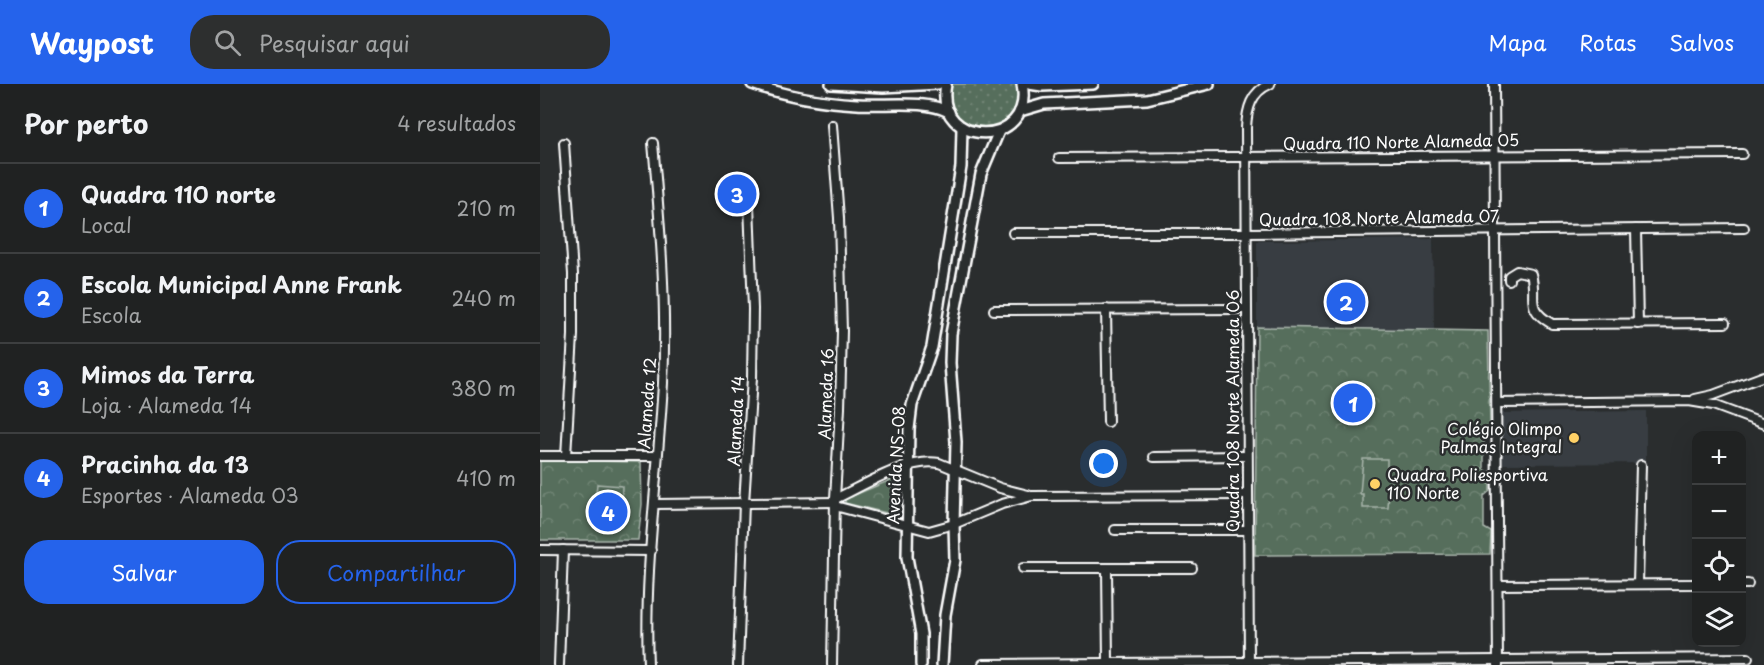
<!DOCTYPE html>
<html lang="pt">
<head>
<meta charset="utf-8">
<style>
	:root { --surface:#202222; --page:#2d2f2f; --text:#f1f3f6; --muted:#a2a4a5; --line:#3d3f40; --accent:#2563eb }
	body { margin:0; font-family:"Playpen Sans",sans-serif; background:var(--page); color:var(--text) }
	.controls { position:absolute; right:18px; bottom:18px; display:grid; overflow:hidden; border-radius:12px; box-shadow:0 6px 24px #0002 }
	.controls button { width:54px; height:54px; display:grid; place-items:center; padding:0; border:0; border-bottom:2px solid var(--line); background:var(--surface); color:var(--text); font:30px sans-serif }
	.you { position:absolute; left:564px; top:380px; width:21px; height:21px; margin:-15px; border:4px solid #fff; border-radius:50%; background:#1a73e8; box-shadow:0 0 0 9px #1a73e833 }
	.badge { display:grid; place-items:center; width:39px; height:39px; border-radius:50%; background:var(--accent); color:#fff; font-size:20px; font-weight:700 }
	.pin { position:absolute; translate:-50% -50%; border:3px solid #fff; box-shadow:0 2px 6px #0006 }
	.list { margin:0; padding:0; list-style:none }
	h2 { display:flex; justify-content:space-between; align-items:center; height:78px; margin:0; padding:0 24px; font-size:26px }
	h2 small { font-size:20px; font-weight:400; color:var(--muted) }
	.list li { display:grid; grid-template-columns:39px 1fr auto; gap:18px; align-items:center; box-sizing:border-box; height:90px; padding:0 24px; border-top:2px solid var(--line) }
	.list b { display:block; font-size:22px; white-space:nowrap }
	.list p { margin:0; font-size:20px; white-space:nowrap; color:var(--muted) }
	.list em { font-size:20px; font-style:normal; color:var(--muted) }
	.actions { display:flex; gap:12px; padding:18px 24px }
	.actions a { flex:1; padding:14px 0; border:2px solid var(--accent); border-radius:24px; text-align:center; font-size:21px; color:var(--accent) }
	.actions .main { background:var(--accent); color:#fff }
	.icon { flex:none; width:33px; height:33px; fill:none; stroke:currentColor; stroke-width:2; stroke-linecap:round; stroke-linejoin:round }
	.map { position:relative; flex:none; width:1224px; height:581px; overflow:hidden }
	header { display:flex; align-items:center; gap:36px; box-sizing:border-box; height:84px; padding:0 30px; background:var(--accent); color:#fff }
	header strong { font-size:28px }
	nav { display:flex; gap:33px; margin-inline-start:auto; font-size:21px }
	.search { width:420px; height:54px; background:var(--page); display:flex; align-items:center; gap:15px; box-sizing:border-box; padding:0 21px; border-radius:24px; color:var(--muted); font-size:22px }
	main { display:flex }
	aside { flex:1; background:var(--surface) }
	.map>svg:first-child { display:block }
</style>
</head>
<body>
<header>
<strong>Waypost</strong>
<div class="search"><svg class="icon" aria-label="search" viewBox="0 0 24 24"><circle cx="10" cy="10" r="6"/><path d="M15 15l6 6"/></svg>Pesquisar aqui</div>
<nav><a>Mapa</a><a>Rotas</a><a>Salvos</a></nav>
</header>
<main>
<aside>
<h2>Por perto<small>4 resultados</small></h2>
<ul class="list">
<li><span class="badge">1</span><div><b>Quadra 110 norte</b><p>Local</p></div><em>210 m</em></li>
<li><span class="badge">2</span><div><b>Escola Municipal Anne Frank</b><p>Escola</p></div><em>240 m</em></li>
<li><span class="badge">3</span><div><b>Mimos da Terra</b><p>Loja · Alameda 14</p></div><em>380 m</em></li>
<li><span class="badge">4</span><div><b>Pracinha da 13</b><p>Esportes · Alameda 03</p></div><em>410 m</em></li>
</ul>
<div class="actions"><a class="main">Salvar</a><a>Compartilhar</a></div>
</aside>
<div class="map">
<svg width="1224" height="581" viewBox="0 0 1224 581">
	<defs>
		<pattern id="grass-dots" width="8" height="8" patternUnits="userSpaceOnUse" patternTransform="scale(1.5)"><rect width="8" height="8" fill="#566e5b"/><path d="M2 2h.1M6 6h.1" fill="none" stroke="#6f8474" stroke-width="1.8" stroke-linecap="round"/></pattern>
		<pattern id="forest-crowns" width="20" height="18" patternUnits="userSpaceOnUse" patternTransform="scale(1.5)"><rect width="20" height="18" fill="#566e5b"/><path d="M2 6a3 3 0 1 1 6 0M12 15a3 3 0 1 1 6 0" fill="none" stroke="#6f8474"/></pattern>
	</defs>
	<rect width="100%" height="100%" fill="#2a2d2e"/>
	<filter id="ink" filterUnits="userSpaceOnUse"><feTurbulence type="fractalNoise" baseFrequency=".0167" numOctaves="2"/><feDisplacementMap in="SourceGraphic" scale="12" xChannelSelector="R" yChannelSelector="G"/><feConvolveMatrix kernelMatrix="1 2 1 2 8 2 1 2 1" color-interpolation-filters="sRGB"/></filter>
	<g filter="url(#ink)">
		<g fill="#383e43">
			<polygon points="893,155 894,247 717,243 717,157"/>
			<polygon points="1106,327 1106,379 963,380 962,329"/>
		</g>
		<path fill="url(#grass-dots)" stroke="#aab6ad" stroke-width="1.5" d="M412,0H477C488,60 399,58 412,0Z"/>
		<g fill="url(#forest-crowns)" stroke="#aab6ad" stroke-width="1.5">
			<polygon points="717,243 948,247 950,343 944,348 944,385 950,389 950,407 944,412 944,444 951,448 950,470 715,471"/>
			<polygon points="0,376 101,378 102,420 98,456 0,456"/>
			<polygon points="353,395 356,396 355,431 305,419 305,415"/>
		</g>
		<g fill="#566e5b" stroke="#aab6ad" stroke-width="1.5">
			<polygon points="823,375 847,375 847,391 850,391 848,424 823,424 823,410 820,410"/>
			<polygon points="57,400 82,402 81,439 53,438"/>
		</g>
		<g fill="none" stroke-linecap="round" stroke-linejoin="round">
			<g stroke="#fff" stroke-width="12">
				<g id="minor">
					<polyline points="954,0 958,581"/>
					<polyline points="24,59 33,190 33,251 26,372"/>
					<polyline points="519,74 1202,70"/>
					<polyline points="1096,145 1098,240"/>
					<polyline points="473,149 706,149 1204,144"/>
					<path d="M969,196V192L977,187L991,190C998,215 983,223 1012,240L1185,239"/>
					<polyline points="566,225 568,338"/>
					<polyline points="454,226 706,225"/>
					<polyline points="1155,315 1173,311 1224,292"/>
					<polyline points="957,319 1149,317 1173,321 1224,340"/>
					<polyline points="0,372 117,372"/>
					<polyline points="614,373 707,372"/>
					<path d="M295,415C323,402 368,373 399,379L460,404L488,411"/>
					<polyline points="115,420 295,418"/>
					<polyline points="295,422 389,447 414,440 462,420 492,412 707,411"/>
					<polyline points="575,446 707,446"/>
					<polyline points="0,466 111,467"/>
					<polyline points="483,484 652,484"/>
					<polyline points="567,484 568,579"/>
					<polyline points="1098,500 1101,381"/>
					<polyline points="1202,500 1208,500"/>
					<polyline points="958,501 1156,500"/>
					<polyline points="443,580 1208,574"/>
					<polyline points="19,581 23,466"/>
					<path d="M108,581C104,487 118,393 123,299C127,219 120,139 113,59"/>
					<polyline points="198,581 204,419 212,294 213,225 208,94"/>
					<polyline points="292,581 295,415 300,324 302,247 299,134 292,41"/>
					<path d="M709,581L706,44C707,25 711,8 730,0"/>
				</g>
			</g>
			<g stroke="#fff" stroke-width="14">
				<g id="tertiary">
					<path d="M212,0C246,12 281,18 317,20C345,22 385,15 409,28"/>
					<polyline points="291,0 343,3 398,0"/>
					<path d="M406,0C393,65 495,65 482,0"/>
					<polyline points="489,0 502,2 553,0"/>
					<polyline points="480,27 504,20 607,15 669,0"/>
					<polyline points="381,581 381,550 367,473 369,345 372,321 392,263 421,83 422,43"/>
					<polyline points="402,581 405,531 415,476 414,440 416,358 410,279 411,250 441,90 459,47"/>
				</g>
			</g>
			<use href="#minor" stroke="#2a2d2e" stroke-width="8"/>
			<use href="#tertiary" stroke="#2a2d2e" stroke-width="9"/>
		</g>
	</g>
	<g fill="#ffd166" stroke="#2a2d2e" stroke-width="2">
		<circle cx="1034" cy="354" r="6"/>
		<circle cx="835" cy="400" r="6"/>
	</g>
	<g text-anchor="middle" stroke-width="5" stroke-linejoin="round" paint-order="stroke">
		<g font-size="16" fill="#fff" stroke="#2a2d2e">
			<text transform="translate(861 58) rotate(-1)" y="6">Quadra 110 Norte Alameda 05</text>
			<text transform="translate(839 134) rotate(-1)" y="6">Quadra 108 Norte Alameda 07</text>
			<text transform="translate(286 310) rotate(-88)" y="6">Alameda 16</text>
			<text transform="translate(107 319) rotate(-86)" y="6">Alameda 12</text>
			<text transform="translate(693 327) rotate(-90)" y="6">Quadra 108 Norte Alameda 06</text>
			<text transform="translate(196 337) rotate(-87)" y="6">Alameda 14</text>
			<text transform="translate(356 381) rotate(-87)" y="6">Avenida NS-08</text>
		</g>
		<g font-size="16" fill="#fff" stroke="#2a2d2e" text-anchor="end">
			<text x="1022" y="351">Colégio Olimpo<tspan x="1022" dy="18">Palmas Integral</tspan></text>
			<text x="847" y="397" text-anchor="start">Quadra Poliesportiva<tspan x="847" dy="18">110 Norte</tspan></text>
		</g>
	</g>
</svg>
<div class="controls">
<button>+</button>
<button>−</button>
<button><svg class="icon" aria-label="locate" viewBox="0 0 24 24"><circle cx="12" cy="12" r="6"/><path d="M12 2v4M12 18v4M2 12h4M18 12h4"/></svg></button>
<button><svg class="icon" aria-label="layers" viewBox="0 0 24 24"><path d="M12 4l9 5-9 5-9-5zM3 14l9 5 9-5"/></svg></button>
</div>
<div class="you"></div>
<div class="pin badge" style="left:813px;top:319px">1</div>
<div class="pin badge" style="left:806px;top:218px">2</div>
<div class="pin badge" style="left:197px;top:110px">3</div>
<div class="pin badge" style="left:68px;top:428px">4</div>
</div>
</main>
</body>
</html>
